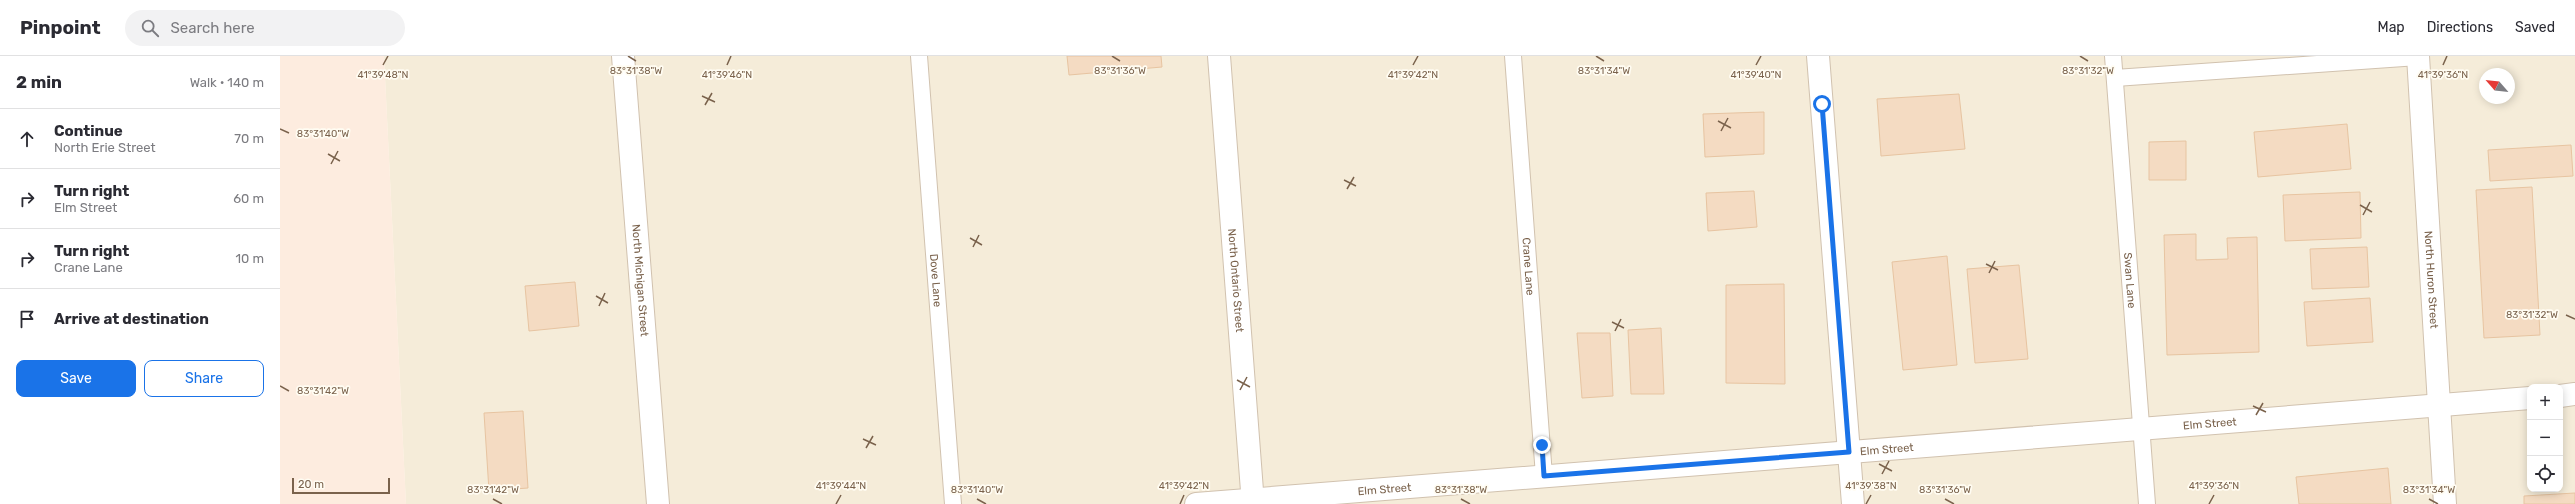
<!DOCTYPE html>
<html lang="en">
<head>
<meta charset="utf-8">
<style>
	:root { --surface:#fff; --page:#f2f2f3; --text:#2b2b33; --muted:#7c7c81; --line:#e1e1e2; --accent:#1a73e8 }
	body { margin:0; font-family:Rubik,sans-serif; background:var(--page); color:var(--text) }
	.controls { position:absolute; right:12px; bottom:12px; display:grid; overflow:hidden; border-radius:8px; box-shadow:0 2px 10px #0003 }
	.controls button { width:36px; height:36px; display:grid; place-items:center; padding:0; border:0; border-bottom:1px solid var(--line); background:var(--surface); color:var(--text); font:20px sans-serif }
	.compass { position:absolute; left:2199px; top:12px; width:36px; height:36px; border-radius:50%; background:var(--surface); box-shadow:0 2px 10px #0003; rotate:298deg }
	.scale { position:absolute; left:12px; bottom:10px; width:98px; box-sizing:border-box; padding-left:4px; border:2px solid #7a624c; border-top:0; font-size:11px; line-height:14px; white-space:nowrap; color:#7a624c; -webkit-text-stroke:3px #fffcf2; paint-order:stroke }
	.stop { position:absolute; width:12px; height:12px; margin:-9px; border:3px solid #1a73e8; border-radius:50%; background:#fff }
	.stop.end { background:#1a73e8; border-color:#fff; box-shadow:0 1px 4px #0008 }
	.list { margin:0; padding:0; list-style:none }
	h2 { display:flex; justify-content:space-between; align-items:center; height:52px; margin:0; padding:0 16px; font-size:17px }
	h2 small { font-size:13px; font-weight:400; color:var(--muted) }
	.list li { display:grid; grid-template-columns:26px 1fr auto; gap:12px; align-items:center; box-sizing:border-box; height:60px; padding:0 16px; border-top:1px solid var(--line) }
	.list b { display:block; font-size:15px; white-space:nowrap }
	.list p { margin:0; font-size:13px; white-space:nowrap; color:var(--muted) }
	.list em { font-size:13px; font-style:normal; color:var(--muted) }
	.actions { display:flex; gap:8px; padding:12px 16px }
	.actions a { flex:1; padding:9px 0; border:1px solid var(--accent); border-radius:8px; text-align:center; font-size:14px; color:var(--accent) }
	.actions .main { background:var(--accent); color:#fff }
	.icon { flex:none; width:22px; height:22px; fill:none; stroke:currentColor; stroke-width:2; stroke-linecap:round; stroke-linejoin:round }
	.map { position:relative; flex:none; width:2295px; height:448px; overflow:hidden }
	header { display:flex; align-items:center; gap:24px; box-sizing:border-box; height:56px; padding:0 20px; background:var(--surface); border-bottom:1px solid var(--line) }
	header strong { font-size:19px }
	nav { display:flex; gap:22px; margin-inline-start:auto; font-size:14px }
	.search { width:280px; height:36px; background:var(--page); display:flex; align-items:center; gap:10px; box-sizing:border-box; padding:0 14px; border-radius:22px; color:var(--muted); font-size:15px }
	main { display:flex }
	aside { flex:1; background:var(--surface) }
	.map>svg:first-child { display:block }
</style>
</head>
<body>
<header>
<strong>Pinpoint</strong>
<div class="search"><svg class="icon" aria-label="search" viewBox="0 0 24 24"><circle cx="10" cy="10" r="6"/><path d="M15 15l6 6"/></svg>Search here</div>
<nav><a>Map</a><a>Directions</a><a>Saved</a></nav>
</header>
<main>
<aside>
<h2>2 min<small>Walk · 140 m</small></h2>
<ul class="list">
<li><svg class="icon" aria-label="ahead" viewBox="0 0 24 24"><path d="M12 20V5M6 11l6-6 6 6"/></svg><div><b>Continue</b><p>North Erie Street</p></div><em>70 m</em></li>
<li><svg class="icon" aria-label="right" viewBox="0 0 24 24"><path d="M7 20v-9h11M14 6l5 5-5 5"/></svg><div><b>Turn right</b><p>Elm Street</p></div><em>60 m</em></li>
<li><svg class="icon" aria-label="right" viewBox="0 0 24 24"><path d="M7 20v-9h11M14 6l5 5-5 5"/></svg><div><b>Turn right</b><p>Crane Lane</p></div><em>10 m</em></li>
<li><svg class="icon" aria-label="arrive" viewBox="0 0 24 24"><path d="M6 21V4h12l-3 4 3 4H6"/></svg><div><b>Arrive at destination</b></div></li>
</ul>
<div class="actions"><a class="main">Save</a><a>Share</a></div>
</aside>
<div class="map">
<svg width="2295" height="448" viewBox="0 0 2295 448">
	<rect width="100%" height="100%" fill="#fdf8eb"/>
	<path fill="#f5ecd9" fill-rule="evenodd" d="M104,0H2295V448H126ZM2205,18H2229V42H2205ZM2250,331H2280V433H2250Z"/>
	<polygon fill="#fdecdf" points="0,0 104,0 126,448 0,448"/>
	<g fill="#f4dbc2" stroke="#e7c4a1">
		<polygon points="787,0 881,0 882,11 789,19"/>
		<polygon points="1679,38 1685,93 1601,100 1597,43"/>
		<polygon points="1484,56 1484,98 1425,101 1423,58"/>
		<polygon points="2067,68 2071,113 1978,121 1974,76"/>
		<polygon points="1906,85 1906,124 1869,124 1869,86"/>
		<polygon points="2291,89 2293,120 2210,125 2208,94"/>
		<polygon points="2252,131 2260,279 2204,282 2196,134"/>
		<polygon points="1474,135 1477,171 1428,175 1426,137"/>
		<polygon points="2080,136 2081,182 2005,185 2003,139"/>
		<polygon points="1916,178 1916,204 1948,203 1947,182 1977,181 1979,296 1887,299 1884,179"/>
		<polygon points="2087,191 2089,231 2032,233 2030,193"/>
		<polygon points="1667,200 1677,309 1623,314 1612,206"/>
		<polygon points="1739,209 1748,303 1695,307 1687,213"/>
		<polygon points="295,226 299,270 249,275 245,230"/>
		<polygon points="1504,228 1505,328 1446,327 1446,229"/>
		<polygon points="2090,242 2093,286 2027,290 2024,246"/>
		<polygon points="1381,272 1384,338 1351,338 1348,274"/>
		<polygon points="1297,277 1330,277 1333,340 1302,342"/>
		<polygon points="243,355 248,432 209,435 204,357"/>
		<polygon points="2108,412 2111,448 2019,448 2016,421"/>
		<polygon points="2295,437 2295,448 2244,448 2244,440"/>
	</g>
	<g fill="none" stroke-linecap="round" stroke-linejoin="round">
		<g stroke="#d1c2af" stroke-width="18">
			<g id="service">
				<path id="s1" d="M639,0L673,448"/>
				<path id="s2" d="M1233,0L1264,420"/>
				<path id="s3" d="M1833,0L1867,448"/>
				<polyline points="1835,22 2138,1"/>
			</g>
		</g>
		<g stroke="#d1c2af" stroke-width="24">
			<g id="minor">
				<path id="s4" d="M343,0L378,448"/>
				<path id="s5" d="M939,0L973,448"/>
				<polyline points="2280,340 2295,338"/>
				<path id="s6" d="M916,448L2250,342"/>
			</g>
		</g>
		<g stroke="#d1c2af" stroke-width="24">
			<g id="tertiary">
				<polyline points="1538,0 1573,448"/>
				<path id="s7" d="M2138,0L2165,448"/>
			</g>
		</g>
		<use href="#service" stroke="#fff" stroke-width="16"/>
		<use href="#minor" stroke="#fff" stroke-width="22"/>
		<use href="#tertiary" stroke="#fff" stroke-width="22"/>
	</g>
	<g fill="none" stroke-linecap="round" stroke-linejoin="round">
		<polyline stroke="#1a73e8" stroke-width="5" points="1262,389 1264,420 1569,396 1542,48"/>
	</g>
	<path fill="none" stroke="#7a624c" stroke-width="1.5" d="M348,0L356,5M832,0L840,5M1316,0L1324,5M1800,0L1808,5M103,9L108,0M447,9L451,0M1133,9L1138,0M1476,9L1481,0M2163,9L2167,0M422,40L435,46M425,49L432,37M1438,65L1451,72M0,73L9,77M1441,75L1448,62M48,98L60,105M51,108L58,95M1064,124L1076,130M1067,133L1074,121M2080,149L2092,156M2083,159L2090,146M690,182L702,189M693,191L699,179M1706,208L1718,214M1709,217L1715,205M316,240L328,247M319,250L325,237M2286,259L2295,263M1332,266L1344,272M1335,275L1341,263M957,324L970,331M0,330L9,335M960,334L967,321M1973,350L1986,356M1976,359L1983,347M583,383L596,389M586,392L593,380M1599,408L1612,415M1602,418L1609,405M213,443L222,448M697,443L706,448M1181,443L1190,448M1665,443L1674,448M2149,443L2158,448M556,448L561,439M900,448L904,439M1586,448L1591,439M1929,448L1934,439"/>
	<g text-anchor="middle" stroke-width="3.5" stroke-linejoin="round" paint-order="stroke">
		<g font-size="11" fill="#7a624c" stroke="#fffcf2">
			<text dy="4" stroke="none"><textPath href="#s2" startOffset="211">Crane Lane</textPath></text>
			<text dy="4" stroke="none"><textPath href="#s4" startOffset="225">North Michigan Street</textPath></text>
			<text dy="4" stroke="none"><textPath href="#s1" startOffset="225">Dove Lane</textPath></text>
			<text dy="4" stroke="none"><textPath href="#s5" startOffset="225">North Ontario Street</textPath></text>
			<text dy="4" stroke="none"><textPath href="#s3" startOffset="225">Swan Lane</textPath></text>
			<text dy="4" stroke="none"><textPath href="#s7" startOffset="224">North Huron Street</textPath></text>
			<text dy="4" stroke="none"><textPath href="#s6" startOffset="1017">Elm Street</textPath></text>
			<text dy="4" stroke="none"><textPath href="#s6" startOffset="693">Elm Street</textPath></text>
			<text dy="4" stroke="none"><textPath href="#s6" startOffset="189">Elm Street</textPath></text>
		</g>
	</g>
	<g font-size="10" text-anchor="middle" fill="#7a624c" stroke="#fffcf2" stroke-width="3.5" stroke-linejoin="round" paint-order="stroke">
		<text x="356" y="18">83°31'38"W</text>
		<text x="840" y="18">83°31'36"W</text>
		<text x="1324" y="18">83°31'34"W</text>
		<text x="1808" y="18">83°31'32"W</text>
		<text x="103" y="22">41°39'48"N</text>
		<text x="447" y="22">41°39'46"N</text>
		<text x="1133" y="22">41°39'42"N</text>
		<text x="1476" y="22">41°39'40"N</text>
		<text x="2163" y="22">41°39'36"N</text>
		<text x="43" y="81">83°31'40"W</text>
		<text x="2252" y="262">83°31'32"W</text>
		<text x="43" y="338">83°31'42"W</text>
		<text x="561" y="433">41°39'44"N</text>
		<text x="904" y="433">41°39'42"N</text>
		<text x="1591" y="433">41°39'38"N</text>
		<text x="1934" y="433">41°39'36"N</text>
		<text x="213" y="437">83°31'42"W</text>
		<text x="697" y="437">83°31'40"W</text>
		<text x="1181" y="437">83°31'38"W</text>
		<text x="1665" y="437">83°31'36"W</text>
		<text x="2149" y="437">83°31'34"W</text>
	</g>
</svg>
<div class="controls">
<button>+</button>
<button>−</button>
<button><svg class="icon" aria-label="locate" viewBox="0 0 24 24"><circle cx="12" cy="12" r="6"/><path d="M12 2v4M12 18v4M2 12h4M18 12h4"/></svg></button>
</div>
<svg class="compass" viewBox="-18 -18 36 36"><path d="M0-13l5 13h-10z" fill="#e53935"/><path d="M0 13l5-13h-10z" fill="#7c7c81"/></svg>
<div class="scale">20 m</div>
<div class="stop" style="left:1542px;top:48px"></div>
<div class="stop end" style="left:1262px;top:389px"></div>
</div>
</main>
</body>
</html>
